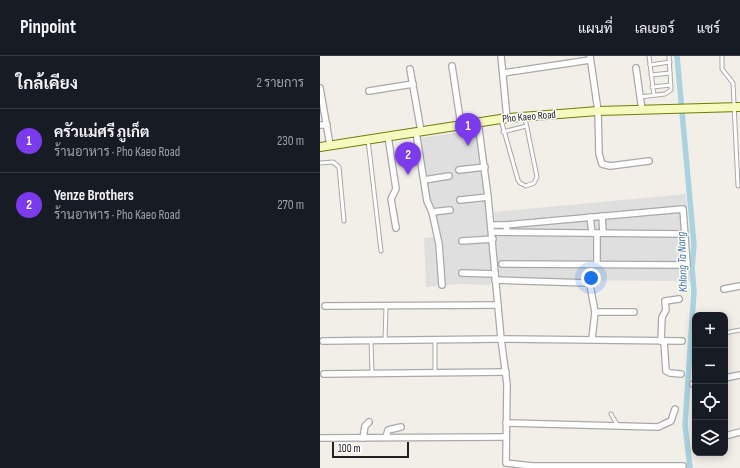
<!DOCTYPE html>
<html lang="th">
<head>
<meta charset="utf-8">
<style>
	:root { --surface:#171b24; --page:#20242c; --text:#f1f3f6; --muted:#9ea1a6; --line:#363941; --accent:#7c3aed }
	body { margin:0; font-family:"Sofia Sans Condensed",Sarabun,sans-serif; background:var(--page); color:var(--text) }
	.controls { position:absolute; right:12px; bottom:12px; display:grid; overflow:hidden; border-radius:8px; box-shadow:0 2px 10px #0003 }
	.controls button { width:36px; height:36px; display:grid; place-items:center; padding:0; border:0; border-bottom:1px solid var(--line); background:var(--surface); color:var(--text); font:20px sans-serif }
	.scale { position:absolute; left:12px; bottom:10px; width:77px; box-sizing:border-box; padding-left:4px; border:2px solid #222; border-top:0; font-size:11px; line-height:14px; white-space:nowrap; color:#222; -webkit-text-stroke:3px #fff; paint-order:stroke }
	.you { position:absolute; left:271px; top:222px; width:14px; height:14px; margin:-10px; border:3px solid #fff; border-radius:50%; background:#1a73e8; box-shadow:0 0 0 6px #1a73e833 }
	.badge { display:grid; place-items:center; width:26px; height:26px; border-radius:50%; background:var(--accent); color:#fff; font-size:13px; font-weight:700 }
	.pin { position:absolute; translate:-50% -33px; filter:drop-shadow(0 1px 2px #0008) }
	.pin::after { content:''; position:absolute; top:21px; width:14px; height:12px; background:inherit; clip-path:polygon(0 0,100% 0,50% 100%) }
	.list { margin:0; padding:0; list-style:none }
	h2 { display:flex; justify-content:space-between; align-items:center; height:52px; margin:0; padding:0 16px; font-size:17px }
	h2 small { font-size:13px; font-weight:400; color:var(--muted) }
	.list li { display:grid; grid-template-columns:26px 1fr auto; gap:12px; align-items:center; box-sizing:border-box; height:64px; padding:0 16px; border-top:1px solid var(--line) }
	.list b { display:block; font-size:15px; white-space:nowrap }
	.list p { margin:0; font-size:13px; white-space:nowrap; color:var(--muted) }
	.list em { font-size:13px; font-style:normal; color:var(--muted) }
	.icon { flex:none; width:22px; height:22px; fill:none; stroke:currentColor; stroke-width:2; stroke-linecap:round; stroke-linejoin:round }
	.map { position:relative; flex:none; width:420px; height:412px; overflow:hidden }
	header { display:flex; align-items:center; gap:24px; box-sizing:border-box; height:56px; padding:0 20px; background:var(--surface); border-bottom:1px solid var(--line) }
	header strong { font-size:19px }
	nav { display:flex; gap:22px; margin-inline-start:auto; font-size:14px }
	main { display:flex }
	aside { flex:1; background:var(--surface) }
	.map>svg:first-child { display:block }
</style>
</head>
<body>
<header>
<strong>Pinpoint</strong>
<nav><a>แผนที่</a><a>เลเยอร์</a><a>แชร์</a></nav>
</header>
<main>
<aside>
<h2>ใกล้เคียง<small>2 รายการ</small></h2>
<ul class="list">
<li><span class="badge">1</span><div><b>ครัวแม่ศรี ภูเก็ต</b><p>ร้านอาหาร · Pho Kaeo Road</p></div><em>230 m</em></li>
<li><span class="badge">2</span><div><b>Yenze Brothers</b><p>ร้านอาหาร · Pho Kaeo Road</p></div><em>270 m</em></li>
</ul>
</aside>
<div class="map">
<svg width="420" height="412" viewBox="0 0 420 412">
	<rect width="100%" height="100%" fill="#f2efe9"/>
	<g fill="#e0dfdf">
		<polygon points="156,74 169,143 171,229 139,228 106,231 104,182 114,181 111,154 106,153 93,83"/>
		<polygon points="366,138 373,225 178,224 174,156"/>
	</g>
	<g fill="none" stroke-linecap="round" stroke-linejoin="round">
		<polyline stroke="#aad3df" stroke-width="5.5" points="357,0 374,189 372,212 374,235 365,369 370,412"/>
		<g stroke="#a9a9a9" stroke-width="5">
			<g id="lane">
				<polyline points="329,0 334,39"/>
				<polyline points="402,0 402,13 413,27 418,130"/>
				<polyline points="330,9 350,6"/>
				<polyline points="331,19 350,17"/>
				<polyline points="332,31 351,29"/>
				<polyline points="320,41 345,38 351,34 349,0"/>
				<polyline points="181,64 198,124 200,127 206,130 214,127 217,121 205,62"/>
				<polyline points="183,76 206,70"/>
				<polyline points="48,84 61,195"/>
				<polyline points="0,107 13,106 19,111 24,165"/>
				<polyline points="405,277 420,274"/>
				<polyline points="65,284 66,250"/>
				<polyline points="51,285 52,317"/>
				<polyline points="115,316 115,284"/>
				<polyline points="291,358 298,370"/>
			</g>
		</g>
		<g stroke="#a9a9a9" stroke-width="8">
			<g id="street">
				<polyline points="181,0 187,62"/>
				<polyline points="270,0 278,55 279,98 282,108 290,110 329,105"/>
				<polyline points="132,10 141,69"/>
				<polyline points="316,12 322,54"/>
				<polyline points="90,13 101,75"/>
				<polyline points="183,17 270,4"/>
				<polyline points="0,32 10,89"/>
				<polyline points="49,35 93,28"/>
				<polyline points="158,66 168,141 181,283 187,328 186,407 213,410 363,410"/>
				<polyline points="0,69 7,69"/>
				<polyline points="96,76 107,145 112,156 119,188 122,229"/>
				<polyline points="68,80 76,133 71,143 76,172"/>
				<polyline points="139,114 165,111"/>
				<polyline points="104,124 129,120"/>
				<polyline points="140,144 168,141"/>
				<polyline points="112,156 130,154"/>
				<polyline points="282,160 283,177"/>
				<polyline points="270,161 272,177"/>
				<polyline points="171,169 186,169"/>
				<polyline points="172,176 365,178"/>
				<polyline points="142,185 173,183"/>
				<polyline points="182,208 367,209 363,153 186,169 187,175"/>
				<polyline points="277,208 277,177"/>
				<polyline points="142,217 175,218"/>
				<polyline points="175,224 268,227 270,229 275,256 314,256"/>
				<polyline points="404,233 420,230"/>
				<polyline points="5,250 178,249"/>
				<polyline points="272,283 275,256"/>
				<polyline points="3,285 181,283 362,285"/>
				<polyline points="341,285 342,261 346,254 345,245 359,243"/>
				<polyline points="344,285 346,315 350,317 361,318"/>
				<polyline points="4,318 186,316"/>
				<polyline points="405,322 420,319"/>
				<polyline points="373,328 375,328"/>
				<polyline points="186,367 338,371 351,365 355,353"/>
				<polyline points="405,380 420,376"/>
				<polyline points="66,381 68,374 81,371"/>
				<polyline points="0,382 186,381"/>
				<polyline points="43,382 45,370 49,366"/>
			</g>
		</g>
		<g stroke="#707d05" stroke-width="10">
			<polyline id="secondary" points="0,91 187,62 278,55 420,51"/>
		</g>
		<use href="#lane" stroke="#fff" stroke-width="3"/>
		<use href="#street" stroke="#fff" stroke-width="5.5"/>
		<use href="#secondary" stroke="#f7fabf" stroke-width="8"/>
	</g>
	<g text-anchor="middle" stroke-width="3" stroke-linejoin="round" paint-order="stroke">
		<g font-size="11" fill="#222" stroke="#fff">
			<text transform="translate(209 60) rotate(-5)" y="4">Pho Kaeo Road</text>
		</g>
		<g font-size="12" font-style="italic" fill="#4a7aab" stroke="#fff">
			<text transform="translate(362 206) rotate(-92)" y="4">Khlong Ta Nang</text>
		</g>
	</g>
</svg>
<div class="controls">
<button>+</button>
<button>−</button>
<button><svg class="icon" aria-label="locate" viewBox="0 0 24 24"><circle cx="12" cy="12" r="6"/><path d="M12 2v4M12 18v4M2 12h4M18 12h4"/></svg></button>
<button><svg class="icon" aria-label="layers" viewBox="0 0 24 24"><path d="M12 4l9 5-9 5-9-5zM3 14l9 5 9-5"/></svg></button>
</div>
<div class="scale">100 m</div>
<div class="you"></div>
<div class="pin badge" style="left:148px;top:90px">1</div>
<div class="pin badge" style="left:88px;top:119px">2</div>
</div>
</main>
</body>
</html>
